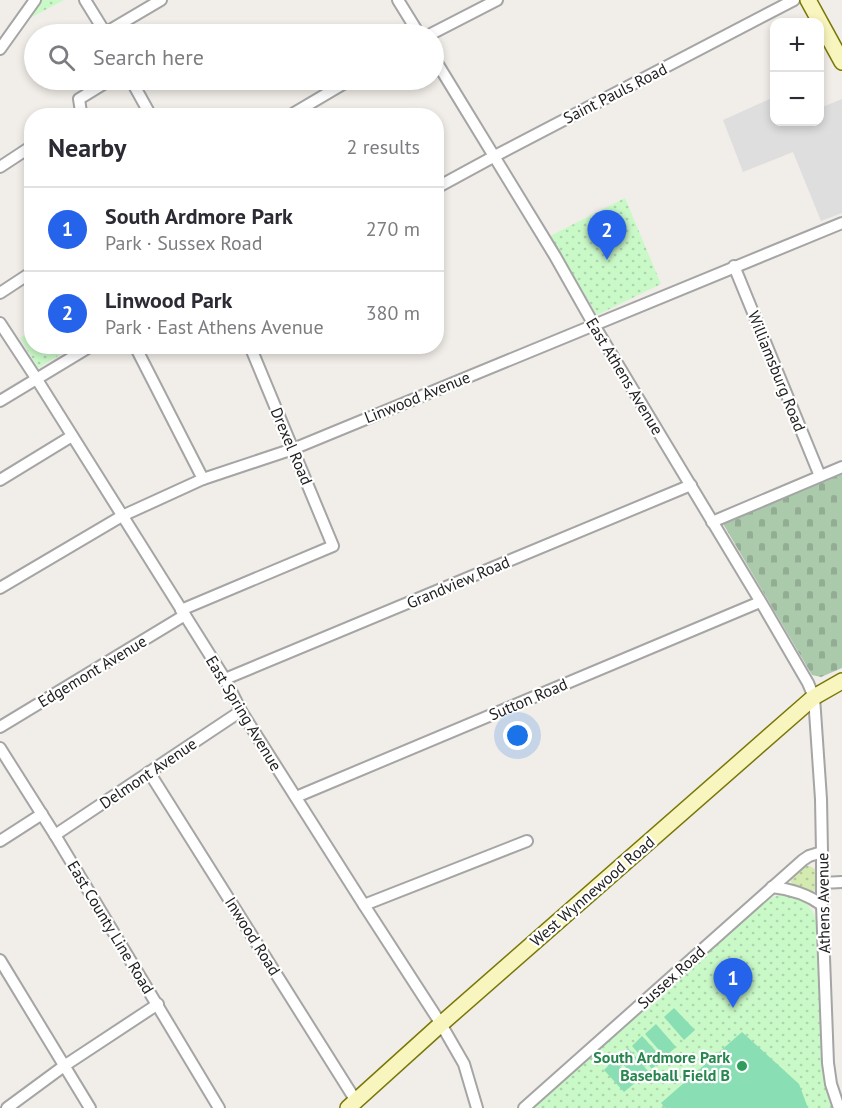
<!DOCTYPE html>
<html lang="en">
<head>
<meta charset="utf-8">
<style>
	:root { --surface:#fff; --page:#f7f7f7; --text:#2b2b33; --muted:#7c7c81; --line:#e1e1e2; --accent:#2563eb }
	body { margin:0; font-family:"PT Sans",sans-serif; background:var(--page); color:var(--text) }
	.controls { position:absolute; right:18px; top:18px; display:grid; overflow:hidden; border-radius:12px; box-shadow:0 3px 9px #0003 }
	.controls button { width:54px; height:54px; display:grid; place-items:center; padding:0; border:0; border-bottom:2px solid var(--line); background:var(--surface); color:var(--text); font:30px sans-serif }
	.you { position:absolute; left:518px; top:736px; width:21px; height:21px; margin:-15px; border:4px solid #fff; border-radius:50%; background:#1a73e8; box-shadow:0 0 0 9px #1a73e833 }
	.badge { display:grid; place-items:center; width:39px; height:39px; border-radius:50%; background:var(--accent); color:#fff; font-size:20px; font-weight:700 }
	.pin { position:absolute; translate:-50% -50px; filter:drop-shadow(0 2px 3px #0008) }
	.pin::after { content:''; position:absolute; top:32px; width:21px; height:18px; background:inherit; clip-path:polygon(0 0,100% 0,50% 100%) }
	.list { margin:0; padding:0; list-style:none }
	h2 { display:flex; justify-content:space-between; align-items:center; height:78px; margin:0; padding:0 24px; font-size:26px }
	h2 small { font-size:20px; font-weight:400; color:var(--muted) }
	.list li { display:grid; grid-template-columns:39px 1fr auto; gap:18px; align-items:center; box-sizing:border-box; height:84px; padding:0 24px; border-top:2px solid var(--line) }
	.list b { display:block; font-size:22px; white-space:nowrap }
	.list p { margin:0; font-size:20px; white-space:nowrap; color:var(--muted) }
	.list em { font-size:20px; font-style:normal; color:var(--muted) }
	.icon { flex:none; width:33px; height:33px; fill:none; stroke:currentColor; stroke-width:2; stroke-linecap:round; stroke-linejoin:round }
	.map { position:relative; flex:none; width:842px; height:1108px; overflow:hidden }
	.search { position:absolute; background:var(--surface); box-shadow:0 3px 9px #0003; left:24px; top:24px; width:420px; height:66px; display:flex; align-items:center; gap:15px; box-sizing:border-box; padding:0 21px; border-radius:33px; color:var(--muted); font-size:22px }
	.panel { position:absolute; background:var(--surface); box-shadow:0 3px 9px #0003; left:24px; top:108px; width:420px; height:246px; border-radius:24px }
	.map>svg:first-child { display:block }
</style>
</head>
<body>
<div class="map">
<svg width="842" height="1108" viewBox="0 0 842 1108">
	<defs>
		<pattern id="cemetery-stones" width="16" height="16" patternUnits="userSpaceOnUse" patternTransform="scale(1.5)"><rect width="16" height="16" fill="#aacaab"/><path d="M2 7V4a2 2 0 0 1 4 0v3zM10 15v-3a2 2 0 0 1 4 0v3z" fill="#92ad93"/></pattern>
		<pattern id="park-dots" width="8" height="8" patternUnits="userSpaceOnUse" patternTransform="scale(1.5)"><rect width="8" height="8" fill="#caf9c8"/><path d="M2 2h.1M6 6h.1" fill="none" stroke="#add5ac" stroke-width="1.8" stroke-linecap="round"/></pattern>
		<pattern id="garden-dots" width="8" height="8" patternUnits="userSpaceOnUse" patternTransform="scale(1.5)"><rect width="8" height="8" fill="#d3eab0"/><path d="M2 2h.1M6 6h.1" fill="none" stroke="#b5c897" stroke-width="1.8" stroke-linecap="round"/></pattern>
	</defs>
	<rect width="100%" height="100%" fill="#f1ede8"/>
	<polygon fill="#dfdede" points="774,97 774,122 820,122 820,108 842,99 842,213 821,221 793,152 743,172 723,120"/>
	<polygon fill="url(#cemetery-stones)" points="842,473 842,668 821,677 812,675 722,522"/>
	<g fill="url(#park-dots)">
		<polygon points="42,0 64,0 30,18"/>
		<polygon points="625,198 661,284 597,315 550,236"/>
		<polygon points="31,331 32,346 73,347 38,368 20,338"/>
		<path d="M779,895C800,894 813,905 818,925L834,1108H531L765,900Z"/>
	</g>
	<polygon fill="url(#garden-dots)" points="803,866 809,866 817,870 817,889 809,895 793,886 790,879 796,870"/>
	<g fill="#89deb3">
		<polygon points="674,1008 695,1030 684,1040 664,1017"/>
		<polygon points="656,1024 676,1047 665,1057 645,1034"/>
		<polygon points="742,1032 799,1084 808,1108 665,1108 661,1103"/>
		<polygon points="642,1036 663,1059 652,1069 632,1046"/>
		<polygon points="628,1048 648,1071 638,1080 617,1058"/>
		<polygon points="614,1060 635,1083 624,1092 604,1070"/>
	</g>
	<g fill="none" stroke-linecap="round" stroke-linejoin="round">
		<g stroke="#a5a5a5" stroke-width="14">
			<g id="street">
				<polyline points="85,0 106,34"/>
				<polyline points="398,0 419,34"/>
				<polyline points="105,33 161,0"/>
				<polyline points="431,34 497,0"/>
				<polyline points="0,49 35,0"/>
				<polyline points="434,58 555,256 594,325 765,609 808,683 814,697 821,799 822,852 822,905 828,1063 831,1084 839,1108"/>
				<polyline points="131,80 151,116"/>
				<polyline points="75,116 81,112 79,99 110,80"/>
				<polyline points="289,116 350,80"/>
				<polyline points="0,167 32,146"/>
				<polyline points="436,188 493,157 794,0"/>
				<polyline points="734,266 820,476"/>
				<polyline points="0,293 32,272"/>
				<polyline points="0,323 36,378 225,679 241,711 364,905 441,1024 464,1064 477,1108"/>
				<polyline points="135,346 203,479"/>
				<polyline points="0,401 91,346"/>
				<polyline points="0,480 72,436"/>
				<polyline points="712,522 842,467"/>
				<polyline points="0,588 122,516 203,479 293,449 842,223"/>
				<polyline points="181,610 333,546 250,346"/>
				<polyline points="225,679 691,485"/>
				<polyline points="0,727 185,615"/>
				<polyline points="0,748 55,835 219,1108"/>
				<polyline points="149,772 356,1101"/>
				<polyline points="296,797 760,602"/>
				<polyline points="55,835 241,711"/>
				<polyline points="0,841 42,814"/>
				<polyline points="822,883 842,882"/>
				<path d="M772,887C791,889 807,894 822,905"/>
				<polyline points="364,905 527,841"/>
				<polyline points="0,960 90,1108"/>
				<polyline points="7,1108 64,1066 158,1004"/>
				<polyline points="524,1108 803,860 809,856 822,852"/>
			</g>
		</g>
		<g stroke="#797807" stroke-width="18">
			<g id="secondary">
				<polyline points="808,0 842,62"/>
				<polyline points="348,1108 441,1024 814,697 842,681"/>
			</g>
		</g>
		<use href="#street" stroke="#fff" stroke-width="10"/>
		<use href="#secondary" stroke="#f9f5bf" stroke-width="15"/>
	</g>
	<circle fill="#2e9e5b" stroke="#fff" stroke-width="2" cx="742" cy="1066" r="6"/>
	<g text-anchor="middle" stroke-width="4.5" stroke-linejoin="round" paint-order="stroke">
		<g font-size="16" fill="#212121" stroke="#fff">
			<text transform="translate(615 93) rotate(-27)" y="6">Saint Pauls Road</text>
			<text transform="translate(777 371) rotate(68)" y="6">Williamsburg Road</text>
			<text transform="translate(625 376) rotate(59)" y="6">East Athens Avenue</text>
			<text transform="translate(417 397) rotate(-22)" y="6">Linwood Avenue</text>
			<text transform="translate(292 446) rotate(67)" y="6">Drexel Road</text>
			<text transform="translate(458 582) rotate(-23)" y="6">Grandview Road</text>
			<text transform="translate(92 671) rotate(-31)" y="6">Edgemont Avenue</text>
			<text transform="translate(528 699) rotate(-23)" y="6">Sutton Road</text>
			<text transform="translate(244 713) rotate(59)" y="6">East Spring Avenue</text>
			<text transform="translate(148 773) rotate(-34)" y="6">Delmont Avenue</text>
			<text transform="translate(592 891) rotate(-41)" y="6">West Wynnewood Road</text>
			<text transform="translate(823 903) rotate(-91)" y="6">Athens Avenue</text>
			<text transform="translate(111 927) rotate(59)" y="6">East County Line Road</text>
			<text transform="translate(253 936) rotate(58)" y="6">Inwood Road</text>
			<text transform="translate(671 977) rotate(-42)" y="6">Sussex Road</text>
		</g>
		<g font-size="16" font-weight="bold" fill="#27864d" stroke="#fff" text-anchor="end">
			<text x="730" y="1063">South Ardmore Park<tspan x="730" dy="18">Baseball Field B</tspan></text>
		</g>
	</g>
</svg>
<div class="controls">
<button>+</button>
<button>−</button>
</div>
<div class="you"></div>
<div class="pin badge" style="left:733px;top:1008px">1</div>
<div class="pin badge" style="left:607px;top:260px">2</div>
<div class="search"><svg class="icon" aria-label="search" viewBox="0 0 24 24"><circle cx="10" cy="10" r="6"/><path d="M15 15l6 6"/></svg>Search here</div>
<section class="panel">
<h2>Nearby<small>2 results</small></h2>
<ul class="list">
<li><span class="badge">1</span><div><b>South Ardmore Park</b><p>Park · Sussex Road</p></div><em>270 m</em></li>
<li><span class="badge">2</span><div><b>Linwood Park</b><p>Park · East Athens Avenue</p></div><em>380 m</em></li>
</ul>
</section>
</div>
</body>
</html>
